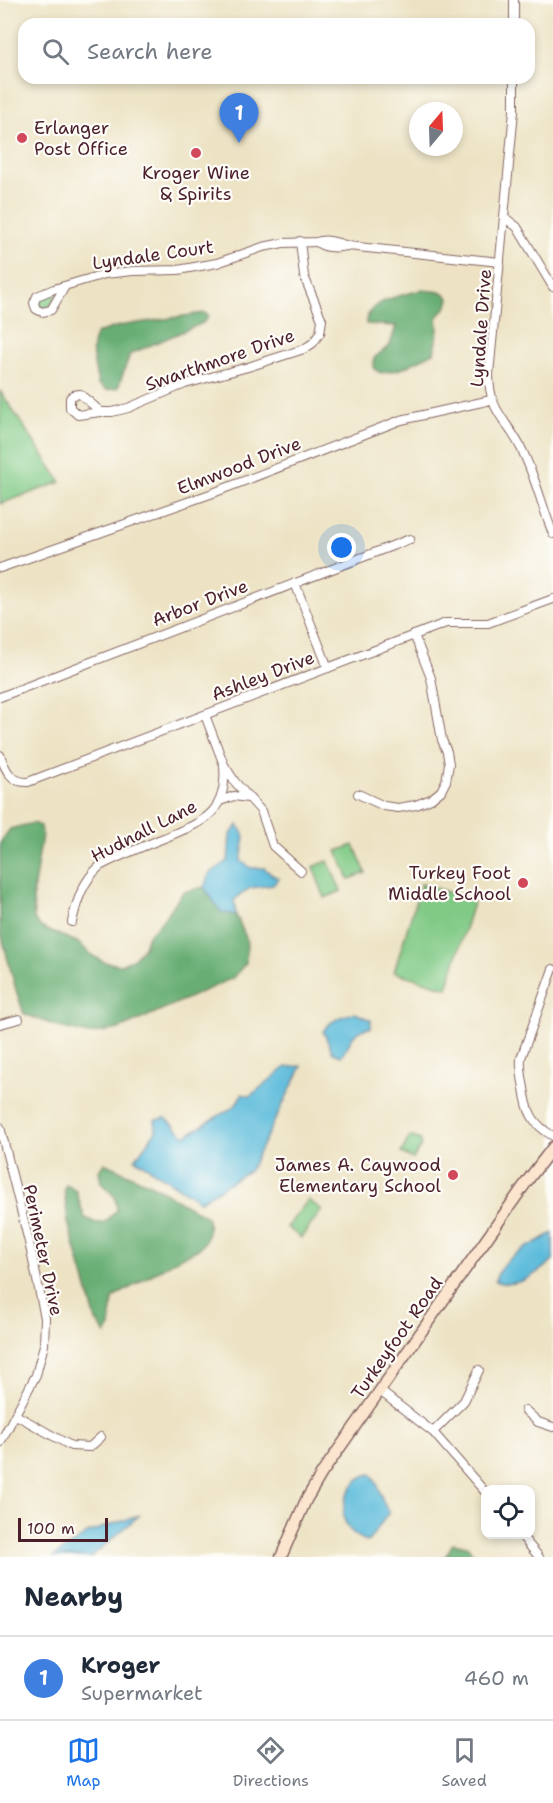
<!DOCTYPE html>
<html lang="en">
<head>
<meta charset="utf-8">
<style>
	:root { --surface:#fff; --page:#f6f6f7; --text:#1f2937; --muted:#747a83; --line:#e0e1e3; --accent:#1a73e8 }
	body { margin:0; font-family:"Shantell Sans",sans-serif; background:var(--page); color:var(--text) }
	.controls { position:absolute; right:18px; bottom:18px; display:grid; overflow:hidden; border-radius:12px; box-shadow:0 3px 9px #0003 }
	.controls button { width:54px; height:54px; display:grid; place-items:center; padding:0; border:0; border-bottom:2px solid var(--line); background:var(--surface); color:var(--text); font:30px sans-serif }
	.compass { position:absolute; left:409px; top:102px; width:54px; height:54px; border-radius:50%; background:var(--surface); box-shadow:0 3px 9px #0003; rotate:19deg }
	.scale { position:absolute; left:18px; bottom:15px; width:90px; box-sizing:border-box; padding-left:6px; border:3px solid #4a1f2b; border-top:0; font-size:16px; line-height:21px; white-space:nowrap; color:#4a1f2b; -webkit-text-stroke:4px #fdfcf7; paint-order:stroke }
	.you { position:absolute; left:342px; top:548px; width:21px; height:21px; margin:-15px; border:4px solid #fff; border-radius:50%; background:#1a73e8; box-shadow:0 0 0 9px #1a73e833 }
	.badge { display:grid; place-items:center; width:39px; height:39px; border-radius:50%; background:var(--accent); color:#fff; font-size:20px; font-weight:700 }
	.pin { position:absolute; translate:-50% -50px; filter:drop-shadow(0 2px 3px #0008) }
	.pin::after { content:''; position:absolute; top:32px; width:21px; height:18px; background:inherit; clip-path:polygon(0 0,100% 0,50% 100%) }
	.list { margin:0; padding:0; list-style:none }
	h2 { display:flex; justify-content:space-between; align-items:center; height:78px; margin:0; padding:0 24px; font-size:26px }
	h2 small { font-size:20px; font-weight:400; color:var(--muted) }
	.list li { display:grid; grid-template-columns:39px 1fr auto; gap:18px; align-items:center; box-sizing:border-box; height:84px; padding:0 24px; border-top:2px solid var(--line) }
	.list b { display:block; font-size:22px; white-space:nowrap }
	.list p { margin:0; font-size:20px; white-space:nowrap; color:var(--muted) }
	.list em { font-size:20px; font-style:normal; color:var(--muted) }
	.icon { flex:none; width:33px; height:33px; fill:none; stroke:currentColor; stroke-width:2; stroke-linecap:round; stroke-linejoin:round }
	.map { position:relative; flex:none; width:553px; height:1557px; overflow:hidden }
	.search { position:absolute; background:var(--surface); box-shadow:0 3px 9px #0003; left:18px; right:18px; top:18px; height:66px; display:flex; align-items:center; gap:15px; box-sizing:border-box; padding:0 21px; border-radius:18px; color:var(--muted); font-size:22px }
	.sheet { height:162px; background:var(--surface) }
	nav { display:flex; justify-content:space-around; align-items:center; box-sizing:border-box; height:84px; border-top:2px solid var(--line); background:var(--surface); font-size:16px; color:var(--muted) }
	nav a { display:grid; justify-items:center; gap:3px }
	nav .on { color:var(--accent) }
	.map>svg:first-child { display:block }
</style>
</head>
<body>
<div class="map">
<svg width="553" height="1557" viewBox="0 0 553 1557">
	<rect width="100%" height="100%" fill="#fdfcf7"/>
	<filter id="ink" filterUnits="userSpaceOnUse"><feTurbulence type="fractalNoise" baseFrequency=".0167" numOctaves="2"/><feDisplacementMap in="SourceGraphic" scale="12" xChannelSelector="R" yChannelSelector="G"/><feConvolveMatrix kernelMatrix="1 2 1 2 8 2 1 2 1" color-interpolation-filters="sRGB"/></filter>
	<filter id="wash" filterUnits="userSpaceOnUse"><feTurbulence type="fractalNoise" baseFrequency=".008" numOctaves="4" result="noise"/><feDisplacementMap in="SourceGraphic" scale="24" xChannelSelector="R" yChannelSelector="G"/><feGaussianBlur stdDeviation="1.35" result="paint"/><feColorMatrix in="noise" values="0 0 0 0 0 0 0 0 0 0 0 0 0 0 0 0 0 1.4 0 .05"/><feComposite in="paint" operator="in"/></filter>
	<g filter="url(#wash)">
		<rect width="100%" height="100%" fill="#ede3c4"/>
		<g fill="#81ca86" stroke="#667458" stroke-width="1.5">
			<polygon points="59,290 50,307 40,309 38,299"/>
			<polygon points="0,391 61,482 0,504"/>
			<polygon points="354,845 366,873 349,879 337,851"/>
			<polygon points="328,861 341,891 325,898 313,867"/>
			<polygon points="421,884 474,900 447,988 394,972"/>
			<polygon points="410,1136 421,1140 421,1146 413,1159 401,1153"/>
			<polygon points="308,1200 322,1210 301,1238 287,1227"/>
		</g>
		<g fill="#68ae73" stroke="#59664f" stroke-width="1.5">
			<path d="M421,290L443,292L449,298L447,306L437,318L438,330L434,353L401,369L381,373L374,369V358L390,345L396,326L366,324C366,300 403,295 421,290Z"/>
			<path d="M204,313L209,316L203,323L130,354L118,388L107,390L98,384C95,367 88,349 97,333L119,326Z"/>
			<polygon points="33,823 41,826 42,834 33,893 34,919 42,928 77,942 93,956 104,962 121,965 134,958 144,947 148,935 162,921 183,892 204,887 221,912 236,915 247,940 246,963 233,978 119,1029 89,1034 59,1027 24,1014 16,990 0,930 0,843 10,829"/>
			<path d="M104,1163L154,1186L208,1218C210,1242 204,1249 181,1257L113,1298L110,1327L106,1334L96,1321L68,1222L64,1189L66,1185L76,1190L84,1217L96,1223L105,1222L117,1210L115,1197L101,1183L99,1171Z"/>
			<polygon points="453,1543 467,1546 476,1557 445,1557"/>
		</g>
		<g fill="#5dbcdb" stroke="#546e83" stroke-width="1.5">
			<polygon points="238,825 245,837 241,861 251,868 264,868 272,875 279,878 273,885 250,888 234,900 236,915 221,912 204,887 209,874 228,861 230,835"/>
			<path d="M355,1013L371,1020V1028C351,1029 352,1043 341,1056L333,1053L323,1031C331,1020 342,1016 355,1013Z"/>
			<polygon points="302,1066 250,1170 200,1201 135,1159 156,1131 155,1120 166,1118 185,1136 235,1106 242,1094 250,1096 286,1067"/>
			<path d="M553,1233V1261C535,1274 517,1290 495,1281C501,1256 532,1246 553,1233Z"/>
			<path d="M371,1474C382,1485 379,1501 389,1512L368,1542C360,1538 350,1533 346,1524C338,1506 351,1477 371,1474Z"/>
			<polygon points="140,1515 91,1557 53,1557 90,1532"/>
		</g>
	</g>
	<g filter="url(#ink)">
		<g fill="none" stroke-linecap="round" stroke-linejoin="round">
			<g stroke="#836461" stroke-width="10">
				<g id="minor">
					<polyline points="514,24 514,0"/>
					<polyline points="514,78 514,111 504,217 517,227 553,287"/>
					<path d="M504,217L489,374C489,413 507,419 522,450C535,476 542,506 553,534"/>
					<path d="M317,242C325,249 337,248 347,246"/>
					<path d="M64,288L51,310L42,312L36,309L34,303L37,296L54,289L105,274L133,271L178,270L217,263L263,247L283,243L317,242C326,238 339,243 348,246L500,262"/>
					<polyline points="101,412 78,415 70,408 70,398 73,395 80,394 101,412 112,412 128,408 185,384 248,367 304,349 313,343 320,333 322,320 304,276 300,241"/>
					<polyline points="0,568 213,493 401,420 491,400"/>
					<polyline points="295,583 328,668"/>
					<polyline points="0,697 410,539"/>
					<polyline points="205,715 224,765 235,782 261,811 273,846 301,871"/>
					<path d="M0,755C5,769 11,783 28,782L446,623H488L553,599"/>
					<polyline points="358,794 384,806 398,808 416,805 431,799 441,791 446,781 449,764 447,752 442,740 431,678 414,635"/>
					<polyline points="220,801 234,796 248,798"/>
					<path d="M72,922C77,900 83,881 100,866C121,855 142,847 164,838C203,822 228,814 224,765"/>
					<path d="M553,969L521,1058C520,1069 522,1077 524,1088C527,1111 532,1124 553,1136"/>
					<polyline points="0,1024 19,1019"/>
					<polyline points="0,1127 29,1242 45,1318 44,1345 36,1375 0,1443"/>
					<polyline points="380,1391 433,1432 486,1493"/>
					<polyline points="525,1410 538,1422 553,1427"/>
					<polyline points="16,1415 71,1446 90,1447 101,1437"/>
					<polyline points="433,1432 464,1401 479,1370"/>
					<polyline points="520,1534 539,1557"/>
				</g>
			</g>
			<g stroke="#836461" stroke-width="13">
				<polyline id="secondary" points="281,1557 306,1500 322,1473 528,1180 553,1147"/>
			</g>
			<use href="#minor" stroke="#fff" stroke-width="8"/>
			<use href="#secondary" stroke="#fbe5cf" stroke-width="10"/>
		</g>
	</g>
	<g fill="#d1495b" stroke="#fdfcf7" stroke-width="2">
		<circle cx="22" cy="138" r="6"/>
		<circle cx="196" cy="153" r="6"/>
		<circle cx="523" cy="883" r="6"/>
		<circle cx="453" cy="1175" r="6"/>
	</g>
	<g text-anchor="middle" stroke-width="4.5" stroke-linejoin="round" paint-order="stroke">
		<g font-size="18" fill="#4a1f2b" stroke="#fdfcf7" text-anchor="end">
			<text x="34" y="134" text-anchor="start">Erlanger<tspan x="34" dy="21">Post Office</tspan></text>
			<text x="196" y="179" text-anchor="middle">Kroger Wine<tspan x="196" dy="21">&amp; Spirits</tspan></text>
			<text x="511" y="879">Turkey Foot<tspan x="511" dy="21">Middle School</tspan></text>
			<text x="441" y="1171">James A. Caywood<tspan x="441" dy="21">Elementary School</tspan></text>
		</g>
		<g font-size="18" fill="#4a1f2b" stroke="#fdfcf7">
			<text transform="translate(153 255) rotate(-8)" y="6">Lyndale Court</text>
			<text transform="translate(481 328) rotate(-86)" y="6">Lyndale Drive</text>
			<text transform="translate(220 360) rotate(-19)" y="6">Swarthmore Drive</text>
			<text transform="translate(239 466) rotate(-21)" y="6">Elmwood Drive</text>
			<text transform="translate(200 603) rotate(-21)" y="6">Arbor Drive</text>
			<text transform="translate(263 676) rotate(-21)" y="6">Ashley Drive</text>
			<text transform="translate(144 831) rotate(-27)" y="6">Hudnall Lane</text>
			<text transform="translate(43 1250) rotate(78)" y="6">Perimeter Drive</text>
			<text transform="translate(397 1338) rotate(-55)" y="6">Turkeyfoot Road</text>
		</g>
	</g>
</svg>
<div class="controls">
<button><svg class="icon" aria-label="locate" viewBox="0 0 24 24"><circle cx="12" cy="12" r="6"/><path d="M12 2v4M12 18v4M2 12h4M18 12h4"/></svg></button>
</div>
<svg class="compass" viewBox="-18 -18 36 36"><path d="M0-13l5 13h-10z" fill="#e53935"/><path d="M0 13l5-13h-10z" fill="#747a83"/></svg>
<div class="scale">100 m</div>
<div class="you"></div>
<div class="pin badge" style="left:239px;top:143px;background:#3f7fe0">1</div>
<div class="search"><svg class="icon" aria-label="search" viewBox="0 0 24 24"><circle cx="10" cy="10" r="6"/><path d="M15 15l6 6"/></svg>Search here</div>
</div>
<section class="sheet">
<h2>Nearby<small></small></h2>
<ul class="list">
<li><span class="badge" style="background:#3f7fe0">1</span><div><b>Kroger</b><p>Supermarket</p></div><em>460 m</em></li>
</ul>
</section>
<nav>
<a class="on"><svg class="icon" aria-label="map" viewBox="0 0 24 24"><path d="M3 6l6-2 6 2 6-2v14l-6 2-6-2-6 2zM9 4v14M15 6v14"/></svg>Map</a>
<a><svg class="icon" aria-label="directions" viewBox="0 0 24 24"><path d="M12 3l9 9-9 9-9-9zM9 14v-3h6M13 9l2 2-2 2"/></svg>Directions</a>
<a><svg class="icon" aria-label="saved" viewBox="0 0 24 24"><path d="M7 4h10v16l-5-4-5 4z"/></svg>Saved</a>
</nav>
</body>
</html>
